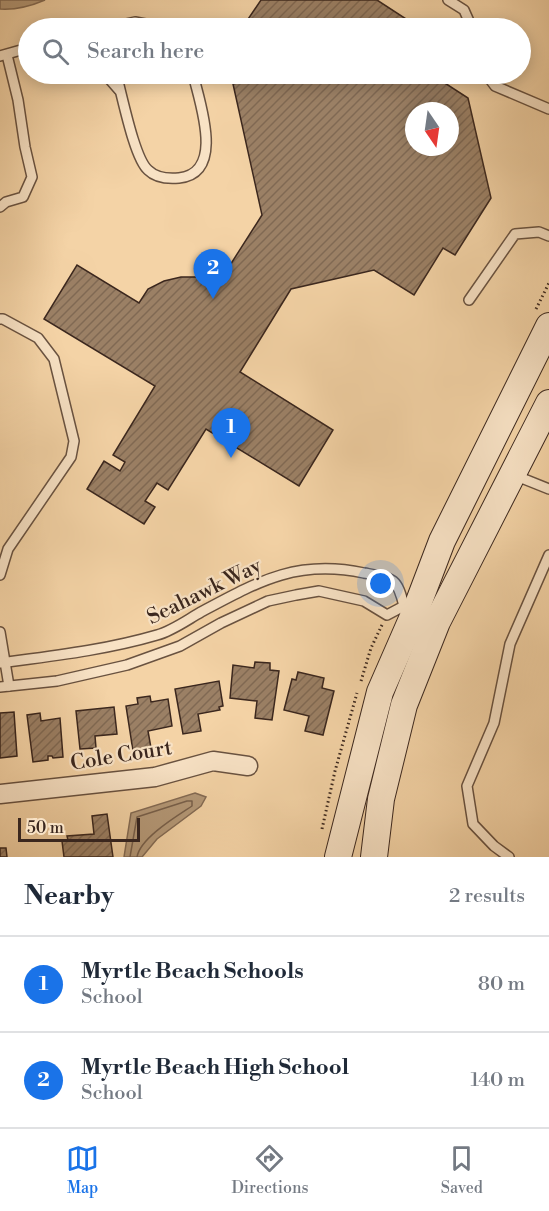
<!DOCTYPE html>
<html lang="en">
<head>
<meta charset="utf-8">
<style>
	:root { --surface:#fff; --page:#f6f6f7; --text:#1f2937; --muted:#747a83; --line:#e0e1e3; --accent:#1a73e8 }
	body { margin:0; font-family:"Libre Bodoni",serif; background:var(--page); color:var(--text) }
	.compass { position:absolute; left:405px; top:102px; width:54px; height:54px; border-radius:50%; background:var(--surface); box-shadow:0 3px 15px #0003; rotate:167deg }
	.scale { position:absolute; left:18px; bottom:15px; width:122px; box-sizing:border-box; padding-left:6px; border:3px solid #3b271e; border-top:0; font-size:16px; line-height:21px; white-space:nowrap; color:#3b271e; -webkit-text-stroke:4px #f8e2c5; paint-order:stroke }
	.you { position:absolute; left:381px; top:584px; width:21px; height:21px; margin:-15px; border:4px solid #fff; border-radius:50%; background:#1a73e8; box-shadow:0 0 0 9px #1a73e833 }
	.badge { display:grid; place-items:center; width:39px; height:39px; border-radius:50%; background:var(--accent); color:#fff; font-size:20px; font-weight:700 }
	.pin { position:absolute; translate:-50% -50px; filter:drop-shadow(0 2px 3px #0008) }
	.pin::after { content:''; position:absolute; top:32px; width:21px; height:18px; background:inherit; clip-path:polygon(0 0,100% 0,50% 100%) }
	.list { margin:0; padding:0; list-style:none }
	h2 { display:flex; justify-content:space-between; align-items:center; height:78px; margin:0; padding:0 24px; font-size:26px }
	h2 small { font-size:20px; font-weight:400; color:var(--muted) }
	.list li { display:grid; grid-template-columns:39px 1fr auto; gap:18px; align-items:center; box-sizing:border-box; height:96px; padding:0 24px; border-top:2px solid var(--line) }
	.list b { display:block; font-size:22px; white-space:nowrap }
	.list p { margin:0; font-size:20px; white-space:nowrap; color:var(--muted) }
	.list em { font-size:20px; font-style:normal; color:var(--muted) }
	.icon { flex:none; width:33px; height:33px; fill:none; stroke:currentColor; stroke-width:2; stroke-linecap:round; stroke-linejoin:round }
	.map { position:relative; flex:none; width:549px; height:857px; overflow:hidden }
	.search { position:absolute; background:var(--surface); box-shadow:0 3px 15px #0003; left:18px; right:18px; top:18px; height:66px; display:flex; align-items:center; gap:15px; box-sizing:border-box; padding:0 21px; border-radius:33px; color:var(--muted); font-size:22px }
	.sheet { height:270px; background:var(--surface) }
	nav { display:flex; justify-content:space-around; align-items:center; box-sizing:border-box; height:84px; border-top:2px solid var(--line); background:var(--surface); font-size:16px; color:var(--muted) }
	nav a { display:grid; justify-items:center; gap:3px }
	nav .on { color:var(--accent) }
	.map>svg:first-child { display:block }
</style>
</head>
<body>
<div class="map">
<svg width="549" height="857" viewBox="0 0 549 857">
	<defs>
		<pattern id="building-hatch" width="6" height="6" patternUnits="userSpaceOnUse" patternTransform="scale(1.5)"><rect width="6" height="6" fill="#9b8065"/><path d="M-1 1l2-2M0 6l6-6M5 7l2-2" fill="none" stroke="#806953"/></pattern>
	</defs>
	<rect width="100%" height="100%" fill="#f4d3a6"/>
	<filter id="stains"><feTurbulence type="fractalNoise" baseFrequency=".00333" numOctaves="4"/><feColorMatrix values="0 0 0 0 .2 0 0 0 0 .09 0 0 0 0 .02 0 0 0 .5 -.17"/></filter>
	<radialGradient id="worn" r=".72"><stop offset=".6" stop-color="#630" stop-opacity="0"/><stop offset="1" stop-color="#630" stop-opacity=".3"/></radialGradient>
	<g fill="#b59978" stroke="#846b54" stroke-width="1.5">
		<path d="M0,0H45C31,6 15,10 0,9Z"/>
		<polygon points="195,793 206,797 201,806 157,839 142,857 124,857 131,813"/>
	</g>
	<g fill="none" stroke-linecap="round" stroke-linejoin="round">
		<path stroke="#78604b" stroke-width="1.5" d="M130,857L137,817L187,801H192V806C177,816 140,838 137,857"/>
	</g>
	<g fill="url(#building-hatch)" stroke="#3b271e" stroke-width="1.5" fill-rule="evenodd">
		<polygon points="261,0 377,0 420,28 242,28"/>
		<path d="M243,74H431L468,98L491,198L455,255L443,248L414,295L374,270L291,289L240,372L333,430L299,486L206,429L168,490L157,483L145,501L155,507L144,524L87,489L104,461L120,471L125,462L113,455L155,386L44,319L77,265L139,303L148,289L164,281L181,277H197L218,284L262,215L233,84L245,81ZM414,111H450V147H414Z"/>
		<polygon points="255,662 270,663 270,670 279,671 272,720 255,718 257,701 230,698 233,665 254,668"/>
		<polygon points="298,672 324,678 322,688 334,691 323,735 305,731 309,716 284,710 292,679 296,680"/>
		<polygon points="219,681 223,706 219,707 220,710 198,714 201,731 183,734 175,689"/>
		<polygon points="150,696 151,702 168,699 172,726 148,731 151,748 133,751 126,706 138,704 137,698"/>
		<polygon points="114,707 117,734 95,736 96,748 80,749 76,711"/>
		<polygon points="14,712 17,756 0,758 0,713"/>
		<polygon points="40,713 41,721 60,718 63,757 53,758 52,756 48,756 48,760 33,762 27,715"/>
		<polygon points="107,814 113,857 64,857 62,841 68,840 67,836 94,834 92,816"/>
		<polygon points="0,848 6,848 7,857 0,857"/>
	</g>
	<g fill="none" stroke-linecap="round" stroke-linejoin="round">
		<g stroke="#695240" stroke-width="12">
			<g id="lane">
				<polyline points="448,0 464,10 472,28"/>
				<polyline points="107,28 135,22 166,28"/>
				<polyline points="0,56 28,48"/>
				<polyline points="105,74 119,90"/>
				<path d="M116,74C122,94 134,158 148,170C156,178 168,179 179,178C226,173 199,101 193,74"/>
				<polyline points="486,74 495,86 549,109"/>
				<polyline points="0,207 6,202 23,197 32,177 25,147 18,100 7,55"/>
				<polyline points="469,300 515,234 539,232 549,236"/>
				<polyline points="0,319 3,319 38,338 54,359 74,441 71,457 8,549 0,575"/>
				<polyline points="514,475 549,489"/>
				<polyline points="0,632 9,686"/>
				<path d="M0,663C52,656 106,650 157,635C172,631 187,620 201,612C259,581 297,559 364,573C393,578 397,577 404,606L412,611"/>
				<polyline points="0,687 57,681 127,665 180,646 221,623 268,601 296,595 319,591 364,601 387,615 404,606"/>
				<polyline points="509,857 494,846 473,824 467,786 494,723 510,644 549,555"/>
			</g>
		</g>
		<g stroke="#695240" stroke-width="21">
			<polyline id="street" points="0,794 155,777 213,761 248,766"/>
		</g>
		<g stroke="#3b271e" stroke-width="28">
			<g id="secondary">
				<polyline points="338,857 380,692 415,612 442,541 549,326"/>
				<polyline points="374,857 381,799 404,705 437,622 549,403"/>
			</g>
		</g>
		<g stroke="#3b271e" stroke-width="3" stroke-dasharray="1.5 3" stroke-linecap="butt">
			<polyline points="536,309 549,283"/>
			<polyline points="361,681 371,648 382,625"/>
			<polyline points="322,829 335,771 357,693"/>
		</g>
		<use href="#lane" stroke="#f8e2c5" stroke-width="9"/>
		<use href="#street" stroke="#f8e2c5" stroke-width="18"/>
		<use href="#secondary" stroke="#f8e2c5" stroke-width="26"/>
	</g>
	<g text-anchor="middle" stroke-width="4.5" stroke-linejoin="round" paint-order="stroke">
		<g font-size="21" fill="#3b271e" stroke="#f8e2c5">
			<text transform="translate(204 591) rotate(-26)" y="7">Seahawk Way</text>
			<text transform="translate(121 755) rotate(-9)" y="7">Cole Court</text>
		</g>
	</g>
	<rect width="100%" height="100%" filter="url(#stains)"/>
	<rect width="100%" height="100%" fill="url(#worn)"/>
</svg>
<svg class="compass" viewBox="-18 -18 36 36"><path d="M0-13l5 13h-10z" fill="#e53935"/><path d="M0 13l5-13h-10z" fill="#747a83"/></svg>
<div class="scale">50 m</div>
<div class="you"></div>
<div class="pin badge" style="left:231px;top:458px">1</div>
<div class="pin badge" style="left:213px;top:299px">2</div>
<div class="search"><svg class="icon" aria-label="search" viewBox="0 0 24 24"><circle cx="10" cy="10" r="6"/><path d="M15 15l6 6"/></svg>Search here</div>
</div>
<section class="sheet">
<h2>Nearby<small>2 results</small></h2>
<ul class="list">
<li><span class="badge">1</span><div><b>Myrtle Beach Schools</b><p>School</p></div><em>80 m</em></li>
<li><span class="badge">2</span><div><b>Myrtle Beach High School</b><p>School</p></div><em>140 m</em></li>
</ul>
</section>
<nav>
<a class="on"><svg class="icon" aria-label="map" viewBox="0 0 24 24"><path d="M3 6l6-2 6 2 6-2v14l-6 2-6-2-6 2zM9 4v14M15 6v14"/></svg>Map</a>
<a><svg class="icon" aria-label="directions" viewBox="0 0 24 24"><path d="M12 3l9 9-9 9-9-9zM9 14v-3h6M13 9l2 2-2 2"/></svg>Directions</a>
<a><svg class="icon" aria-label="saved" viewBox="0 0 24 24"><path d="M7 4h10v16l-5-4-5 4z"/></svg>Saved</a>
</nav>
</body>
</html>
